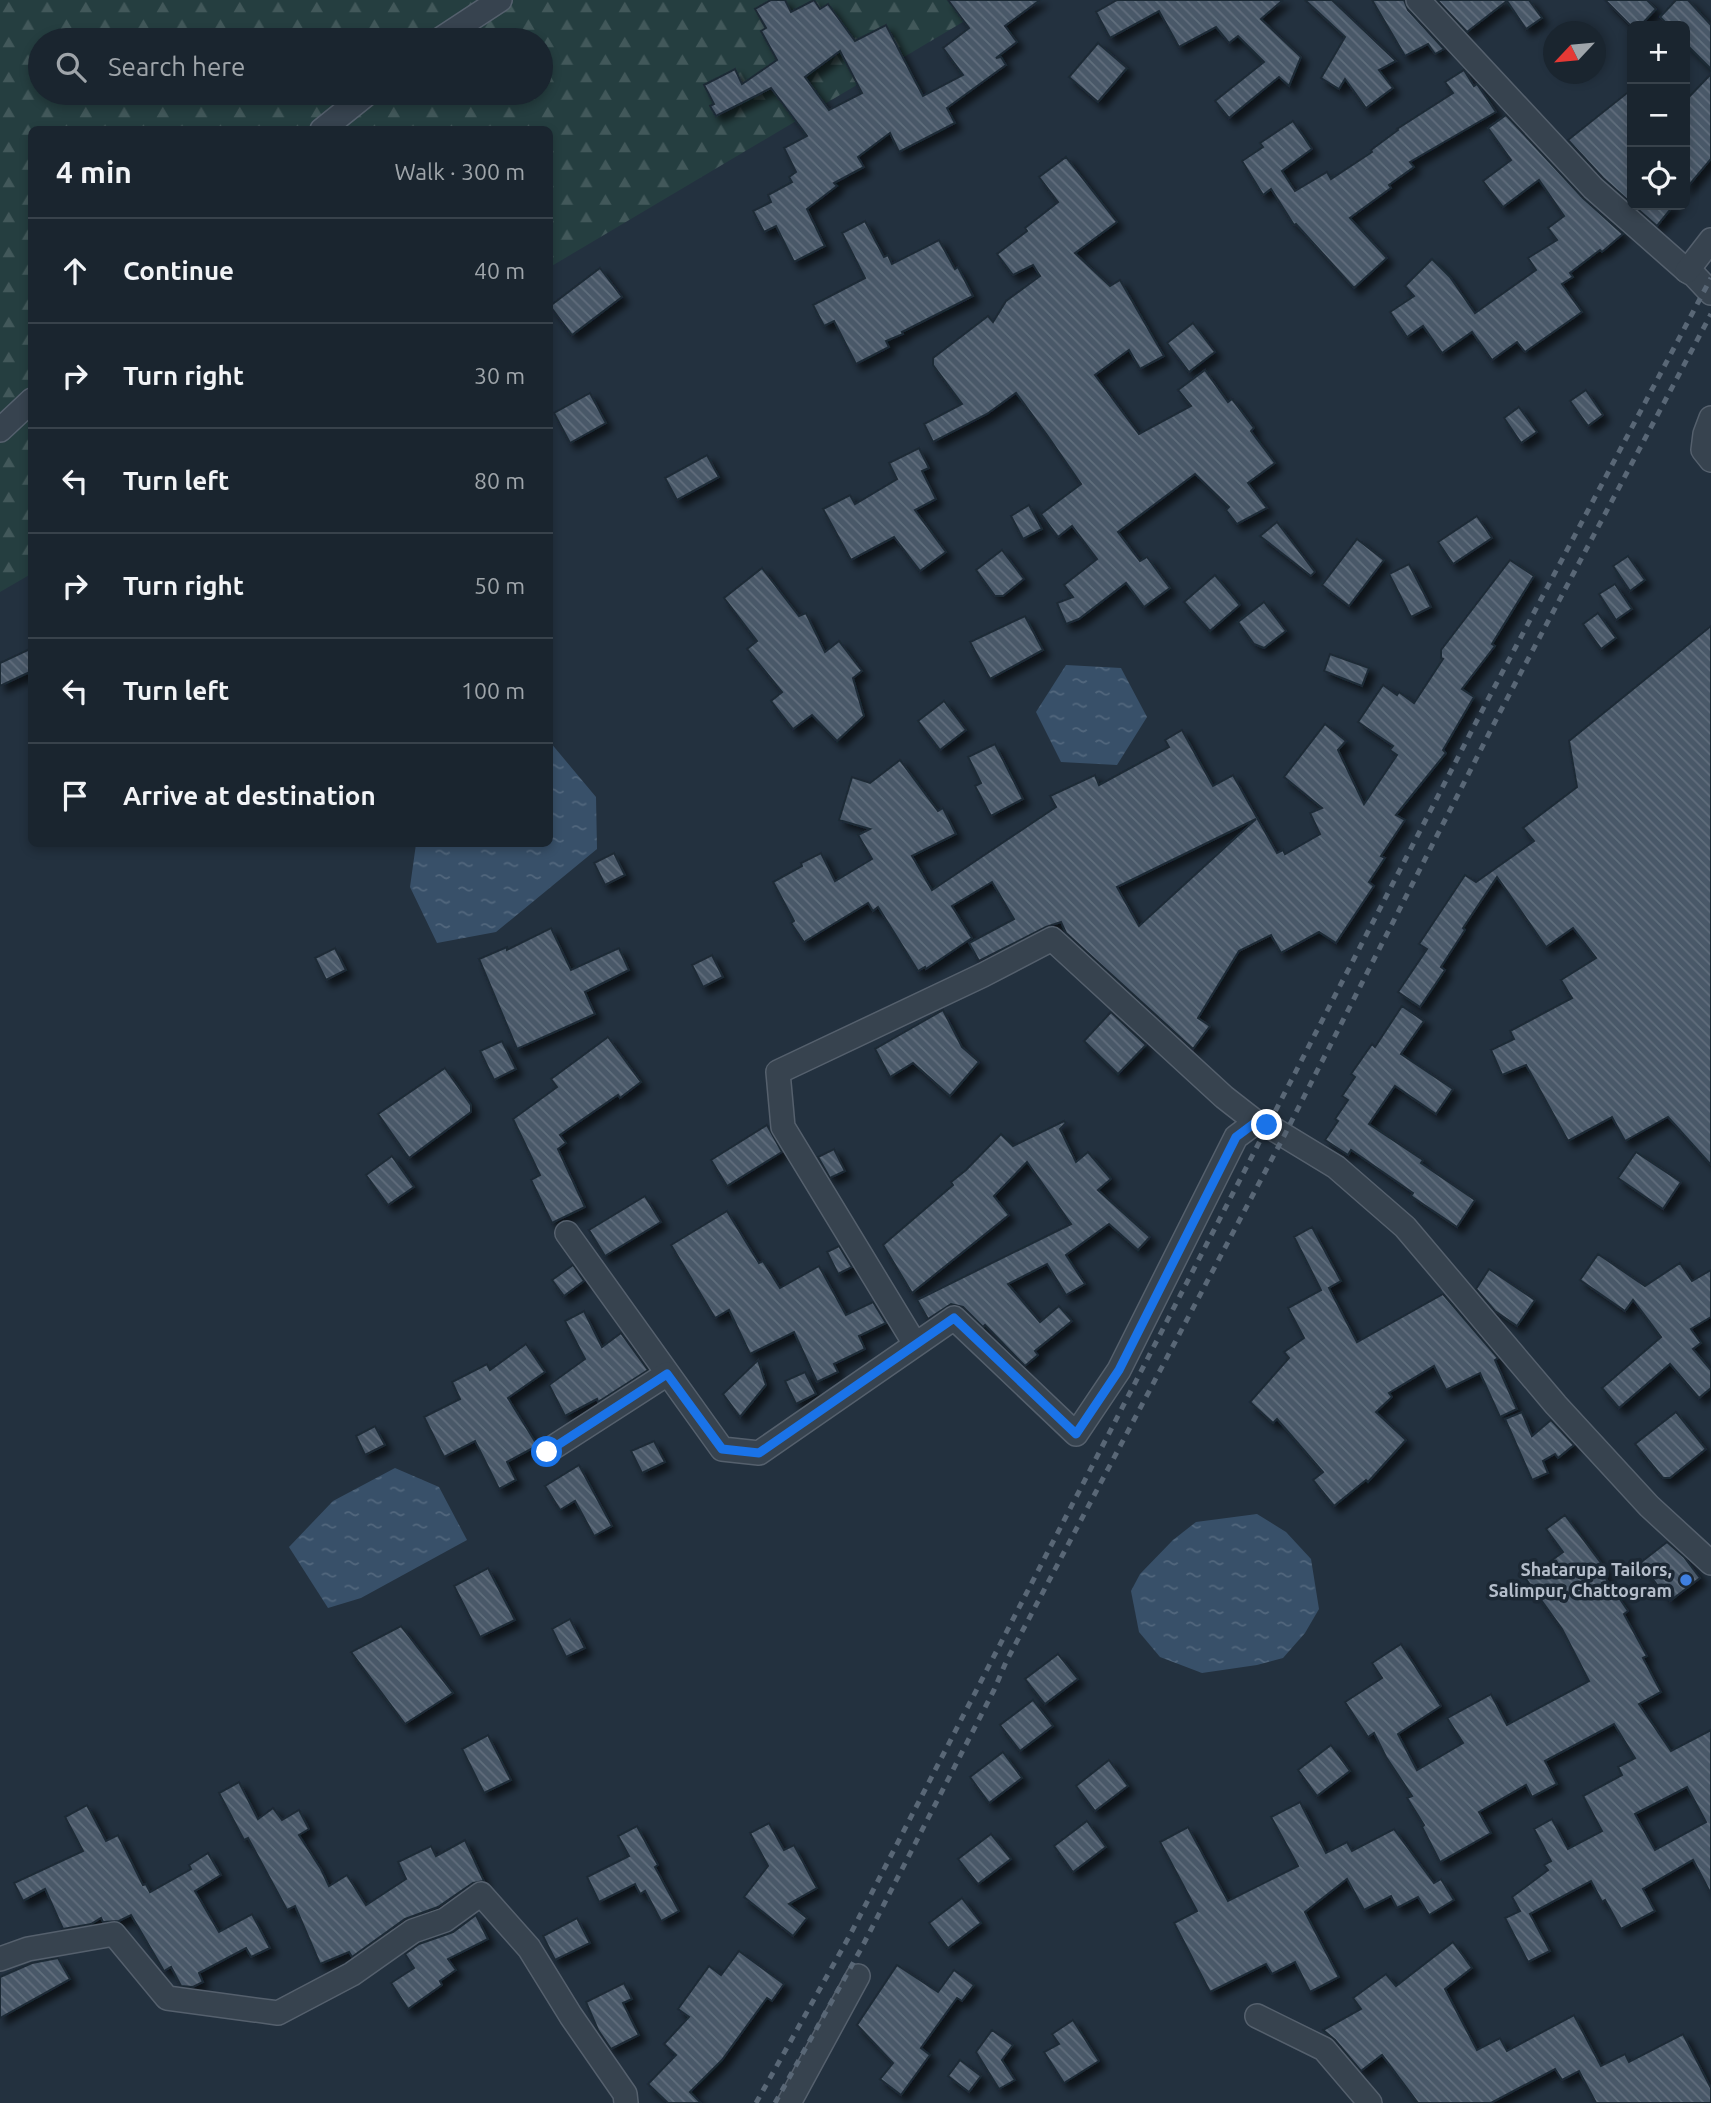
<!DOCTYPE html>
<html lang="en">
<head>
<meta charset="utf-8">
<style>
	:root { --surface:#1a252f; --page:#232d37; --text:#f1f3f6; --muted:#9fa5aa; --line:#38424b }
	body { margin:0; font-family:Ubuntu,sans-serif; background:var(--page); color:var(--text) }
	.controls { position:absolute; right:21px; top:21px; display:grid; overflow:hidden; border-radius:10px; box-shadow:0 4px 10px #0003 }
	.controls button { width:63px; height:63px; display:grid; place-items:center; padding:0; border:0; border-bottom:2px solid var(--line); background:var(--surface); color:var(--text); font:35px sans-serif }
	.compass { position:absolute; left:1543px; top:21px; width:63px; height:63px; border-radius:50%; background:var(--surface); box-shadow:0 4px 10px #0003; rotate:244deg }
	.stop { position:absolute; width:21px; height:21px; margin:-16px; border:5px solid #1a73e8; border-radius:50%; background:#fff }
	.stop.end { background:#1a73e8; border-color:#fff; box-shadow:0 2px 7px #0008 }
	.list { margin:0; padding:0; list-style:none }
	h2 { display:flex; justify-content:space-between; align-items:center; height:91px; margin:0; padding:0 28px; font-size:30px }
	h2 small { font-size:23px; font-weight:400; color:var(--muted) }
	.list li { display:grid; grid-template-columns:46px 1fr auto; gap:21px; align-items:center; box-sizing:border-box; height:105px; padding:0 28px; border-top:2px solid var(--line) }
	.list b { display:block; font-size:26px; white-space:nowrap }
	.list em { font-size:23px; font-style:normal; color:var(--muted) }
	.icon { flex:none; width:38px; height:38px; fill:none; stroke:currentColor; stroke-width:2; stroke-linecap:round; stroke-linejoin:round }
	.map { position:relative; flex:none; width:1711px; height:2103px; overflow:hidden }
	.search { position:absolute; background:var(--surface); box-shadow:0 4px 10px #0003; left:28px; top:28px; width:525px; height:77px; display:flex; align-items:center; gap:18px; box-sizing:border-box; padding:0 24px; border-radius:38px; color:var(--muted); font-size:26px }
	.panel { position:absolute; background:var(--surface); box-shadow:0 4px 10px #0003; left:28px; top:126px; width:525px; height:721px; border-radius:10px }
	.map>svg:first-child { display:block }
</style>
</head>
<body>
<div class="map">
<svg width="1711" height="2103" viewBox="0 0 1711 2103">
	<defs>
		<pattern id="forest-firs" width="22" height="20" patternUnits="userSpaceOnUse" patternTransform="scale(1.75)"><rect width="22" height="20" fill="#253e40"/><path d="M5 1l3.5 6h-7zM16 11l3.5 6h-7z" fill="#42585a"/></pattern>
		<pattern id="water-ripples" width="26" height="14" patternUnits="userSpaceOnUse" patternTransform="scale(1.75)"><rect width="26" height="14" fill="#385069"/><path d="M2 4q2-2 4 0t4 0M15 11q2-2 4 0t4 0" fill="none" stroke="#52677d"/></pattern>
		<pattern id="building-back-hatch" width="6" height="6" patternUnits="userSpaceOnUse" patternTransform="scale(1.75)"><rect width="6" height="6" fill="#495868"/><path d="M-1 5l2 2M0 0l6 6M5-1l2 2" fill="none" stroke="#616e7c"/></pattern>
		<filter id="shadow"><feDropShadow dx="6" dy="6" stdDeviation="3.5" flood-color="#0009"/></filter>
	</defs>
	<rect width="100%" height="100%" fill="#23313f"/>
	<path fill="url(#forest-firs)" fill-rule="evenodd" d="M0,0H1000L550,267V130H32L31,574L0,592ZM40,40H541V93H40Z"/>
	<g fill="url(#water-ripples)">
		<polygon points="1066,665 1121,668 1147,717 1117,765 1061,762 1036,712"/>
		<polygon points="550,742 596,797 597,849 496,932 437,943 410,887 416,844 550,844"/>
		<polygon points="395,1468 439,1487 467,1540 361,1598 328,1608 289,1547 333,1501"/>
		<polygon points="1257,1514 1286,1532 1311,1559 1319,1609 1305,1633 1283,1658 1257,1665 1202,1673 1160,1657 1139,1632 1131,1591 1140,1574 1173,1540 1196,1522"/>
	</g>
	<g fill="url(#building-back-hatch)" stroke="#1e2a36" stroke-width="2" fill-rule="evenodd" filter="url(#shadow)">
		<path d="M771,0H785L791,12L814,0L820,9L828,4L855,41L886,25L923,96L963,75L943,48L969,28L948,0H1040L1005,26L1017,42L996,58L1001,57L1006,65L947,108L955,123L899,152L890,133L858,157L864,167L834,183L837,186L807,209L825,246L794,262L776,226L764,232L753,211L771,202L768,195L792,182L789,177L796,172L784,148L807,136L771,88L716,116L710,106L714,104L704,85L735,69L742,84L777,60L761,31L766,28L755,9ZM840,51L862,93L829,110L805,77Z"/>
		<polygon points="1117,0 1283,0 1261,19 1301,57 1289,86 1279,77 1229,118 1215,101 1264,62 1238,36 1229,43 1216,27 1179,47 1159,11 1110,38 1096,12"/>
		<polygon points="1305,0 1332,0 1396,61 1379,70 1393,88 1366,108 1345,79 1339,89 1321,78 1345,37"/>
		<polygon points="1372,0 1404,0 1408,10 1444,49 1435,54 1428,44 1405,56"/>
		<polygon points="1437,0 1529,0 1542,18 1526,29 1507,1 1467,32"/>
		<polygon points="1605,0 1647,0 1656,9 1640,26 1632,27"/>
		<polygon points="1676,0 1688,0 1711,25 1711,69 1685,43 1685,26 1669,26 1660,17"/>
		<polygon points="1098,43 1127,68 1098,102 1069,77"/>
		<polygon points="1464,70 1474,86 1477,84 1496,112 1410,162 1414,167 1389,185 1391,188 1350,218 1387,258 1354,288 1296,224 1294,225 1271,189 1263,195 1242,161 1263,147 1260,143 1293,121 1312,149 1282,171 1295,191 1327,172 1331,179 1372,152 1371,150 1398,130 1397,129 1453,93 1445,82"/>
		<polygon points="1711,74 1711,159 1685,190 1685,101"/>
		<polygon points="1632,89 1632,204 1603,178 1568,140"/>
		<polygon points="1506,115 1583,198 1623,234 1602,252 1600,250 1570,273 1573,277 1562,284 1582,312 1525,352 1517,342 1492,360 1472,332 1442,353 1423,326 1407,337 1390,312 1414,296 1405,286 1432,259 1450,277 1475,313 1536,270 1528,258 1557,240 1548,228 1564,216 1539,180 1503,207 1483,181 1511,160 1488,128"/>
		<polygon points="1066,157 1117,222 1075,253 1110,286 1120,280 1164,356 1140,369 1129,350 1095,375 1139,434 1191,406 1178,390 1205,370 1228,402 1232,399 1254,428 1251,431 1275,463 1248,483 1267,508 1237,524 1226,510 1229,507 1195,474 1118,532 1140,561 1147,557 1170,588 1144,607 1126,583 1079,619 1066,624 1057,603 1073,597 1064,585 1097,559 1072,526 1058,537 1041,514 1081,484 1047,435 1016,393 987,414 933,442 924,424 962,404 933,365 933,358 988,316 993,322 1006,301 1040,276 1033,265 1013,275 997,254 1027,231 1025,228 1058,202 1039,177"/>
		<polygon points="1633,205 1674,205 1657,226"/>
		<polygon points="865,221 884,257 888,255 892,264 939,240 955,269 958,267 973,296 902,332 903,334 886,341 889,347 856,364 834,321 824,326 813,305 865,278 842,233"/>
		<polygon points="600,268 622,297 572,335 550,306"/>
		<polygon points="1193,323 1215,352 1189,372 1167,343"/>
		<polygon points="1586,390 1603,415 1588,426 1570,401"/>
		<polygon points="590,393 606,423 570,443 554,413"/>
		<polygon points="1519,407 1537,432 1521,443 1504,418"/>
		<polygon points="919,448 929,468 922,471 936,499 915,510 946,552 920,571 894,537 851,560 823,509 850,495 855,504 897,479 889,463"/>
		<polygon points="707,455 719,477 677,500 665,478"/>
		<polygon points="1029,505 1042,529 1023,539 1011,516"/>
		<polygon points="1477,516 1492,538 1453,564 1438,542"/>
		<polygon points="1277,522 1315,572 1311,576 1260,536"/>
		<polygon points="1357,539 1384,560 1349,606 1322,585"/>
		<polygon points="1002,550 1024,579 1003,596 995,596 976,570"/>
		<polygon points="1628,556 1645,580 1630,591 1613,566"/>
		<path d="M1510,560L1534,576L1492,644L1495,646L1462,689L1474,697L1443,750L1446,753L1396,815L1405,820L1381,856L1385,858L1369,882L1374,886L1336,943L1319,932L1281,953L1271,935L1239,951L1198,1018L1210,1026L1193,1049L1066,933L1061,922L1046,927L979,961L969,943L1014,919L992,882L952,906L972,938L926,969L925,967L918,971L878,907L873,911L868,903L804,942L791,923L794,921L773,882L802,866L801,863L821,853L835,881L872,859L858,835L870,829L839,820L852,777L870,783L900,760L938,811L943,808L956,834L912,856L932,890L1056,807L1050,796L1095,775L1099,785L1169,747L1165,740L1182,730L1213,786L1233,775L1277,853L1283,850L1285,854L1320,834L1310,813L1322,808L1284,777L1325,724L1346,741L1338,750L1364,804L1397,755L1390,750L1393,746L1358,722L1383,685L1397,695L1399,692L1414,703L1443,659L1441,658V650ZM1256,819L1139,926L1117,887Z"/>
		<polygon points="1409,564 1431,607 1411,617 1389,574"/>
		<polygon points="762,568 799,616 806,613 825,652 839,641 862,671 853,678 864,716 837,741 812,715 793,729 771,701 782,692 747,649 757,641 724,598"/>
		<polygon points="1215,575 1240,605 1210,631 1184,602"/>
		<polygon points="1615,584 1632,609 1616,620 1599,594"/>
		<polygon points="1264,602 1286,631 1264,648 1254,644 1238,622"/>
		<polygon points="1598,613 1616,638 1601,649 1583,624"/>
		<polygon points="1025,616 1043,650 990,679 970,642"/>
		<polygon points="1711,626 1711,1165 1668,1117 1625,1141 1612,1117 1568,1141 1526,1065 1502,1075 1491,1050 1514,1039 1510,1031 1572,998 1561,980 1596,958 1573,928 1546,947 1497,877 1463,928 1465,930 1441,967 1445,970 1420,1007 1398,992 1427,949 1419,944 1465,875 1476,882 1534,841 1523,828 1577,787 1569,741"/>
		<polygon points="32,648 32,671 0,686 0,663"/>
		<polygon points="1330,654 1369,668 1362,686 1324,671"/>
		<polygon points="944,701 966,730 940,750 918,721"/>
		<polygon points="995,744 1023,799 991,816 975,786 981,783 968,757"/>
		<polygon points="614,853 625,875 605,885 594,863"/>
		<polygon points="551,928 571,970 619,948 629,970 585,992 595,1014 517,1049 479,959 507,947 507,950"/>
		<polygon points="335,948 346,970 326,980 315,958"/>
		<polygon points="712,955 723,977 703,987 692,965"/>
		<polygon points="1402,1006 1424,1021 1401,1054 1453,1089 1436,1114 1395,1086 1369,1124 1423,1160 1421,1163 1475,1200 1457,1227 1411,1196 1413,1193 1351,1150 1348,1155 1325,1140 1338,1121 1335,1119 1348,1100 1342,1096 1355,1077 1351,1074 1372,1044 1375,1047"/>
		<polygon points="943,1010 962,1047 979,1062 950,1096 913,1063 890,1077 875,1049"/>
		<polygon points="1111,1012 1146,1045 1118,1074 1084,1041"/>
		<polygon points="608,1037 641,1082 620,1098 618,1095 560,1135 566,1143 558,1149 585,1207 552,1223 531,1180 540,1175 513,1119 557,1087 551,1079"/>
		<polygon points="502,1041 516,1069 494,1080 480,1051"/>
		<polygon points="445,1068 471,1105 471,1112 409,1158 378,1114"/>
		<polygon points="1064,1121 1066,1123 1060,1129 1076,1162 1088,1152 1111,1179 1098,1190 1150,1237 1138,1250 1109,1224 1066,1255 1085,1284 1066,1295 1047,1264 1008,1284 1040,1322 1059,1306 1072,1321 1035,1351 1038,1355 1025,1366 985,1325 983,1327 963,1307 951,1304 928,1319 917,1300 1071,1224 1027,1162 994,1196 1009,1215 912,1293 883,1245 953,1185 951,1182 966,1170 1001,1134 1013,1146"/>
		<polygon points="767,1125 782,1152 727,1186 711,1160"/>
		<polygon points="834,1149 845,1171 830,1178 818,1157"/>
		<polygon points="1636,1152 1681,1182 1663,1209 1618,1178"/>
		<polygon points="392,1156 414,1187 388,1205 366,1175"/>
		<polygon points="645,1196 661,1222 605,1256 589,1230"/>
		<polygon points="727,1211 759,1263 763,1261 780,1288 819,1266 846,1315 873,1302 886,1323 859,1336 865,1349 834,1364 838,1372 817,1382 794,1332 750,1354 729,1310 715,1318 671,1245"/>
		<polygon points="1312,1227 1341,1281 1329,1288 1357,1342 1443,1294 1498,1358 1495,1360 1517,1409 1500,1417 1480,1373 1446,1390 1434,1366 1389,1393 1392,1397 1376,1412 1406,1440 1368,1482 1366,1480 1334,1506 1313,1480 1323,1472 1277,1419 1273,1423 1250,1402 1289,1358 1284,1352 1304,1338 1288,1308 1321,1290 1294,1237"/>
		<polygon points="839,1246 852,1267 838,1274 827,1252"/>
		<polygon points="1598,1254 1645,1286 1680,1263 1692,1281 1711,1270 1711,1317 1691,1329 1701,1343 1693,1349 1711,1370 1711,1388 1699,1398 1670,1364 1619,1408 1602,1388 1661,1337 1633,1300 1625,1311 1580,1280"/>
		<polygon points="573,1265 584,1281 564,1296 552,1280"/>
		<polygon points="1489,1269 1535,1300 1517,1326 1495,1311 1476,1289"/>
		<polygon points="584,1311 602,1347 621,1333 648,1370 598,1402 597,1399 565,1416 549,1385 585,1359 565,1321"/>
		<polygon points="526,1344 545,1372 508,1398 536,1443 533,1448 507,1462 516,1480 499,1489 475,1441 444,1457 424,1417 460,1399 452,1382 487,1364 490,1370"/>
		<polygon points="758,1360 766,1385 740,1417 723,1394"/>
		<polygon points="805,1372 816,1394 796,1404 785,1381"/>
		<polygon points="1522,1412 1532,1436 1551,1420 1574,1445 1558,1458 1555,1454 1543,1461 1548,1473 1532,1480 1505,1419"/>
		<polygon points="1676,1412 1706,1449 1670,1478 1663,1478 1635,1444"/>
		<polygon points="375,1426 385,1445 365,1455 356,1436"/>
		<polygon points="654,1441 665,1462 642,1473 631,1451"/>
		<polygon points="579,1465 612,1526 594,1536 575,1501 560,1510 545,1486"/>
		<path d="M1565,1515L1607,1571L1603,1574L1628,1611L1624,1614L1647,1656L1643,1658L1661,1692L1639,1704L1671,1751L1711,1730V1894L1693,1860L1643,1889L1655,1911L1621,1929L1605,1900L1602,1902L1591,1881L1530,1914L1550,1951L1528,1962L1505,1918L1520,1911L1512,1897L1548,1870L1544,1865L1551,1861L1534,1829L1552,1819L1568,1849L1602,1831L1583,1796L1622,1775L1618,1767L1635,1758L1614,1724L1545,1761L1557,1784L1532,1797L1526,1785L1479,1812L1491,1833L1440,1862L1422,1827L1424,1825L1407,1798L1412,1796L1386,1757L1374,1733L1368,1737L1345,1702L1382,1678L1372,1663L1401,1644L1441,1706L1398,1734L1417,1770L1463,1743L1447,1718L1491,1694L1507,1725L1589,1681L1562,1629L1526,1579L1563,1552L1546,1529ZM1687,1787L1706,1822L1655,1850L1635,1814Z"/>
		<polygon points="1667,1542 1684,1557 1700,1578 1670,1601 1640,1563"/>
		<polygon points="488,1568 515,1620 480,1637 454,1586"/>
		<polygon points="570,1619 585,1648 566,1657 552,1629"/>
		<polygon points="401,1626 453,1693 405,1724 351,1652"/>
		<polygon points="1058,1654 1078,1679 1045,1704 1025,1679"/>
		<polygon points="1033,1700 1053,1726 1020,1751 1000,1725"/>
		<polygon points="488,1735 511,1780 484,1793 462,1749"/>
		<polygon points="1331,1745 1350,1771 1317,1796 1298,1770"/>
		<polygon points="1003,1752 1022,1778 989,1803 970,1777"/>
		<polygon points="1109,1760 1128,1786 1095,1811 1076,1786"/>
		<polygon points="239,1782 258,1819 273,1808 282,1820 299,1810 309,1829 299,1835 321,1869 329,1886 347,1875 366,1905 406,1879 398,1862 431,1846 436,1856 465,1840 484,1881 473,1883 438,1907 405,1919 352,1957 349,1952 320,1964 295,1906 287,1910 248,1838 244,1840 219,1793"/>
		<polygon points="1300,1802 1326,1853 1347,1842 1352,1851 1394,1829 1434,1883 1441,1879 1454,1900 1429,1915 1418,1897 1397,1908 1391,1896 1364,1910 1347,1879 1305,1912 1339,1977 1310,1992 1295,1962 1272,1974 1266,1964 1210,1992 1174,1923 1197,1911 1160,1842 1188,1827 1228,1901 1298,1866 1271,1817"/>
		<polygon points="87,1805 106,1841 118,1835 143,1885 146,1884 150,1892 191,1869 189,1865 208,1853 221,1875 195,1891 219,1932 252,1914 270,1948 251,1957 246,1948 199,1973 203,1982 193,1987 181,1986 171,1967 164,1971 131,1915 119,1921 103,1922 101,1918 91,1924 63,1929 45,1889 23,1901 14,1883 83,1851 65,1817"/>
		<polygon points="1087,1821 1106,1847 1073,1872 1054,1846"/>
		<polygon points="769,1823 784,1850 794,1845 817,1888 789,1904 807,1918 793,1936 744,1897 768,1866 750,1833"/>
		<polygon points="637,1826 658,1865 655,1867 679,1911 661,1921 645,1891 640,1894 635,1884 599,1902 587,1877 629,1856 618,1836"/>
		<polygon points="991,1834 1011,1859 978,1884 958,1859"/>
		<polygon points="962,1898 981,1923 948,1948 929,1923"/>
		<polygon points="476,1915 488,1939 448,1959 456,1970 440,1981 442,1985 408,2009 391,1983 414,1968 405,1954 419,1944 453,1932"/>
		<polygon points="577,1918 590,1943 555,1960 543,1936"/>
		<polygon points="1453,1942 1472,1968 1445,1989 1477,2050 1500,2038 1507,2051 1574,2015 1601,2066 1625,2054 1629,2062 1683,2034 1711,2088 1711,2103 1596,2103 1579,2071 1562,2080 1555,2069 1491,2103 1418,2103 1382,2055 1361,2071 1335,2040 1323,2030 1361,2009 1353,1998 1386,1974 1396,1986"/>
		<polygon points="739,1951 784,1984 772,2001 767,1998 722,2060 690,2092 701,2103 668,2103 648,2084 676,2055 664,2044 689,2017 678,2009 709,1966 721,1975"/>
		<polygon points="58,1958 70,1979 0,2018 0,1977 32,1963"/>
		<polygon points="897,1965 938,1992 954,1970 974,1985 962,2001 957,1998 921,2048 930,2055 901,2095 880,2079 893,2063 857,2025"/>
		<polygon points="624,1983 632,1999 623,2003 639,2035 611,2049 598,2030 586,2002"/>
		<polygon points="1073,2020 1099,2061 1064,2083 1044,2052 1059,2044 1052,2034"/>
		<polygon points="992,2030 1013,2045 1002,2060 1015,2080 999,2089 976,2052"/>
		<polygon points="960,2060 981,2076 969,2092 948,2076"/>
	</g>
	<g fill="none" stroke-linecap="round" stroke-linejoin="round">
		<g stroke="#55606d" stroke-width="26">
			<g id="minor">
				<polyline points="1418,0 1593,188 1687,271 1694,275 1711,293"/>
				<polyline points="439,40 500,0"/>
				<polyline points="322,130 368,93"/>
				<polyline points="1687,271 1711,240"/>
				<polyline points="1711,418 1705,434 1703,450 1711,460"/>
				<polyline points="0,430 32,400"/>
				<polyline points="567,1233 722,1449 759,1453 954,1318 1076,1434 1119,1370 1236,1137 1256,1122 1267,1125 1336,1167 1405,1227 1556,1405 1649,1506 1711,1563"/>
				<polyline points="915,1344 783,1127 778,1072 983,975 1052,939 1224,1097 1256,1122"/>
				<polyline points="546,1452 667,1374"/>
				<polyline points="0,1959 28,1949 114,1934 167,1998 278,2013 352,1974 413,1931 445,1920 481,1894 529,1948 571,2016 625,2094 626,2103"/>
				<polyline points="1257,2016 1324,2049 1370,2103"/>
				<polyline points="789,2103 858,1976"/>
			</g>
		</g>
		<use href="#minor" stroke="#37434f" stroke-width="23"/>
		<g stroke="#596776" stroke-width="5" stroke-dasharray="7 7" stroke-linecap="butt">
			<polyline points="756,2103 850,1935 1485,705 1711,278"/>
			<polyline points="775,2103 862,1947 994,1690 1006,1662 1284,1136 1500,712 1711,314"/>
		</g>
	</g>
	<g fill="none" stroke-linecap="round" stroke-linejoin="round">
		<polyline stroke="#1a73e8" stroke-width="9" points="547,1452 667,1374 722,1449 759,1453 954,1318 1076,1434 1119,1370 1236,1137 1256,1122 1267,1125"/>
	</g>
	<circle fill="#3f7fe0" stroke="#1c2834" stroke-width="2.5" cx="1686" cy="1580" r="7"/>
	<g text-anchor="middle" stroke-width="7" stroke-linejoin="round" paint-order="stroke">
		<g font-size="18" font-weight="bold" fill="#b4bdca" stroke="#1c2834" text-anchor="end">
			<text x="1672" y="1576">Shatarupa Tailors,<tspan x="1672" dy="21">Salimpur, Chattogram</tspan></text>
		</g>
	</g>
</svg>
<div class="controls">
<button>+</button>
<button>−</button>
<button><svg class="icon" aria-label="locate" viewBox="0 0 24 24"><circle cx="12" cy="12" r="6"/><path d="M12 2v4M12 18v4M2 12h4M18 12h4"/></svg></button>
</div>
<svg class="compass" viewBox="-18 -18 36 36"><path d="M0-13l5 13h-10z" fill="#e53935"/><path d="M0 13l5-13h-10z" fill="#9fa5aa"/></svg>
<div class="stop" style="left:547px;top:1452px"></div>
<div class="stop end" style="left:1267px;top:1125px"></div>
<div class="search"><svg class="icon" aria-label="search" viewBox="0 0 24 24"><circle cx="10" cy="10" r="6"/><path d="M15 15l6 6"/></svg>Search here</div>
<section class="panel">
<h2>4 min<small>Walk · 300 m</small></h2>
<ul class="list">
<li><svg class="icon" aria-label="ahead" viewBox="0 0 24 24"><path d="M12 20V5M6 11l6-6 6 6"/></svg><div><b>Continue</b></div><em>40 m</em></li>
<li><svg class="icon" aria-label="right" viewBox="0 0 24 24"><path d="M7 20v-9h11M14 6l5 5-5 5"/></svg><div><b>Turn right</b></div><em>30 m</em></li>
<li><svg class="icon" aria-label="left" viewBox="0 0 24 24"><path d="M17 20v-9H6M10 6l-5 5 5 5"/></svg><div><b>Turn left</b></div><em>80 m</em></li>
<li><svg class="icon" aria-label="right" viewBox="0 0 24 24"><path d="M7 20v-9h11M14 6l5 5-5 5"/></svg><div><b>Turn right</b></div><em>50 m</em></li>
<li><svg class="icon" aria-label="left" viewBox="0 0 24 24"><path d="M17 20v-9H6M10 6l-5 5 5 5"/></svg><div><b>Turn left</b></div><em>100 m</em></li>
<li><svg class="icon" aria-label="arrive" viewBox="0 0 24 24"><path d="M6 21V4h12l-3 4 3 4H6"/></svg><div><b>Arrive at destination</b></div></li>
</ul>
</section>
</div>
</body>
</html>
